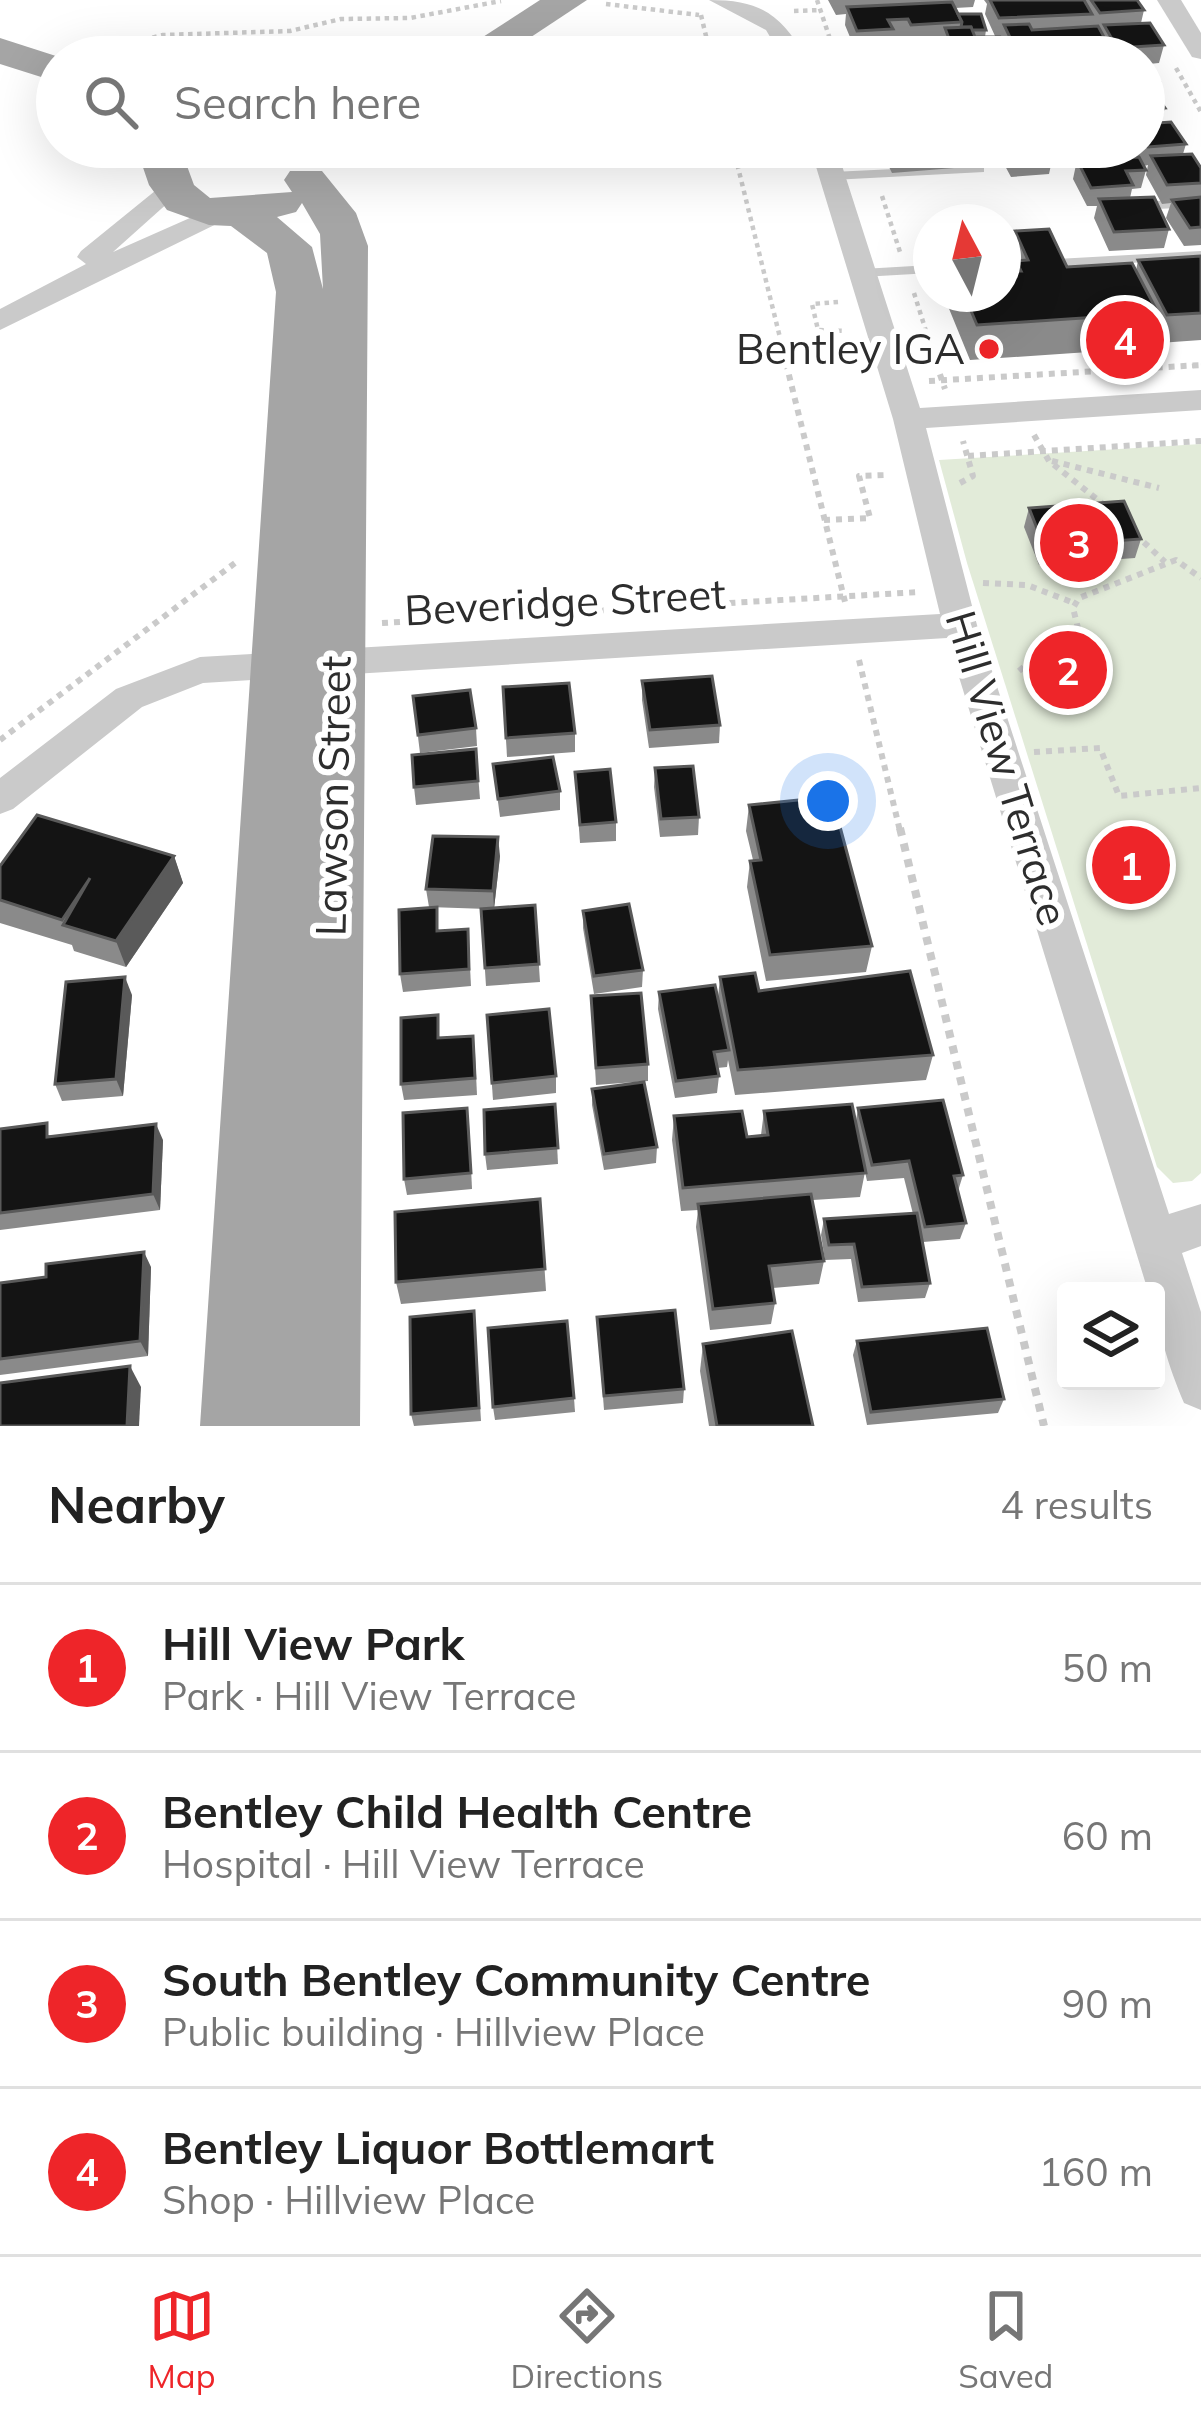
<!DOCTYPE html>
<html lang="en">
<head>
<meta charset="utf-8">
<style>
	:root { --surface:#fff; --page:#f2f2f2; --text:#222; --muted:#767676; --line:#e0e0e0; --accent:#ee2529 }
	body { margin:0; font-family:Mulish,sans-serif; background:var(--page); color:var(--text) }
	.controls { position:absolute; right:36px; bottom:36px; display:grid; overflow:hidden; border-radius:12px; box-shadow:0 12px 48px #0002 }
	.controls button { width:108px; height:108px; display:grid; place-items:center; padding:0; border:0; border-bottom:3px solid var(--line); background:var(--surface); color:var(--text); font:60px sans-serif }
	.compass { position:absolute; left:913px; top:204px; width:108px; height:108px; border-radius:50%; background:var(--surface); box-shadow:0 12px 48px #0002; rotate:353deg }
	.you { position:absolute; left:828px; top:801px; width:42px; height:42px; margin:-30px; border:9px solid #fff; border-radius:50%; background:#1a73e8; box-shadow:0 0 0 18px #1a73e833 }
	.badge { display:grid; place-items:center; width:78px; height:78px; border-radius:50%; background:var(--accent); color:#fff; font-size:39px; font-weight:700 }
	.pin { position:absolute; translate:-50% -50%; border:6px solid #fff; box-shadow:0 3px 12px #0006 }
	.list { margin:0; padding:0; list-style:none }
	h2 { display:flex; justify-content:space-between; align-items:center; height:156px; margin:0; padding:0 48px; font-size:51px }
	h2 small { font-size:39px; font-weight:400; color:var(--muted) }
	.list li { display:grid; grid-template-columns:78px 1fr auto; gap:36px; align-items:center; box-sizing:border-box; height:168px; padding:0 48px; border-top:3px solid var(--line) }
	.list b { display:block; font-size:45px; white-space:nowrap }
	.list p { margin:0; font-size:39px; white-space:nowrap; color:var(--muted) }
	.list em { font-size:39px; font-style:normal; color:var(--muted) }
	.icon { flex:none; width:66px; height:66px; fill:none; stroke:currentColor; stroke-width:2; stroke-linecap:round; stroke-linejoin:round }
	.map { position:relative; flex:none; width:1201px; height:1426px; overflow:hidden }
	.search { position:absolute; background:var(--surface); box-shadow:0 12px 48px #0002; left:36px; right:36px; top:36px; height:132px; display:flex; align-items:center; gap:30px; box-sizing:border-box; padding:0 42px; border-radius:66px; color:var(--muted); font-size:45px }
	.sheet { height:828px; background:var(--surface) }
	nav { display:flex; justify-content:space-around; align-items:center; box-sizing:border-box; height:168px; border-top:3px solid var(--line); background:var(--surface); font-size:33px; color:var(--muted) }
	nav a { display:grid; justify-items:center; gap:6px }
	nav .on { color:var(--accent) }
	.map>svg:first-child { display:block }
</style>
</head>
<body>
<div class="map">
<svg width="1201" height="1426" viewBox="0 0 1201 1426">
	<rect width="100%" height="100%" fill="#fff"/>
	<polygon fill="#e2ebd9" points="1201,444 1201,1173 1192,1181 1173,1183 1157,1167 967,563 939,460"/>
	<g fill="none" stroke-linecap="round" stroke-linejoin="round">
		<g stroke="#cacaca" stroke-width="4.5" stroke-dasharray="4.5 4.5" stroke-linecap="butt">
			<polyline points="817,0 836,57"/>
			<polyline points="606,4 699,15"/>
			<polyline points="794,11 821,10"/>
			<polyline points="701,15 711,57"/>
			<polyline points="103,57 118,46 163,35 290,31 341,19 410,18 501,1"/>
			<polyline points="1176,68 1201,112"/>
			<polyline points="733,147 787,366"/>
			<polyline points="882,196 900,252"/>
			<polyline points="914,293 937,366"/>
			<polyline points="838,302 812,304 818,330 846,331"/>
			<polyline points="1192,366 1201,365"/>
		</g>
		<g stroke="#cacaca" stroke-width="6" stroke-dasharray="6 6" stroke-linecap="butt">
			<polyline points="786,363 846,606"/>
			<polyline points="936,363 945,389"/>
			<polyline points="929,381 1201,365"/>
			<polyline points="1034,435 1049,461 1108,508"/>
			<polyline points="968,456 1201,441"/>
			<polyline points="1052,461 1159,488"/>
			<polyline points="960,483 973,476 963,441"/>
			<polyline points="824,520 870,518 859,476 887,475"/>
			<polyline points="1135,534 1165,562"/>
			<polyline points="983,583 1027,585 1074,603"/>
			<polyline points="382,623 920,592"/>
			<polyline points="859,660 900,831"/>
			<polyline points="1019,671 1042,651 1084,652 1073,608 1079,598 1176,560 1201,578"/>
			<polyline points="0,740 239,560"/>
			<polyline points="1034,752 1100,748 1119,796 1201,788"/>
		</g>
		<polyline stroke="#cacaca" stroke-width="8" stroke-dasharray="8 8" stroke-linecap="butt" points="900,828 1044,1426"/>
		<g fill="#cacaca" fill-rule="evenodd">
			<polygon points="979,165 984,166 984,172 832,180 825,176 832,172"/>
			<polygon points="1201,199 1201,207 1134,210 1127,206 1134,202"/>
			<polygon points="1201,251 1201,259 1003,270 1003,262"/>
			<polygon points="931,265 931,273 862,277 855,273 862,269"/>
		</g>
		<g fill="#cacaca" fill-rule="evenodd">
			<path d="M709,0C761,0 780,14 806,57H782L766,30Z"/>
			<polygon points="1157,0 1181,0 1201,33 1201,59 1192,57"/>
			<path d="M810,147H836L920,408L1201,390V410L926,428L977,625L1169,1214L1201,1204V1246L1182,1253L1201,1312V1410L1184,1403C1169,1367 1156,1329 1156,1291H1148L947,638L203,683L142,707L13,809L0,814V778L116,689L200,657L940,614L893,419Z"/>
			<polygon points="171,178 180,180 180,192 113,252 217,206 237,206 241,212 0,330 0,309 86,264 77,257 81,251"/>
		</g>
		<g fill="#a5a5a5" fill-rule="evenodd">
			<polygon points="540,0 587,0 501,57 452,57"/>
			<polygon points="0,38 59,57 57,82 0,64"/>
			<path d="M136,147H180L194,185L210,198L292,192L284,180L290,171H322L356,213L368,246L360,1426H200L276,292L267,253L231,226L209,225L167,210L149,185ZM302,203L320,234L323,289L312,247L277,217L296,212Z"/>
		</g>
	</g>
	<g fill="#8a8a8a">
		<polygon points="828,0 975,0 973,7 955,8 958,14 986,30 985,37 1001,40 1002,36 995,36 985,14 987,4 984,0 1137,0 1144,10 1141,23 1164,45 1159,63 1149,64 1159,81 1156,95 1165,108 1161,122 1186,144 1183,154 1201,168 1201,245 1184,246 1166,218 1171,203 1162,204 1146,175 1148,165 1144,166 1146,170 1141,188 1132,189 1130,198 1169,229 1164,248 1109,251 1094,218 1097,206 1087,206 1073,179 1077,160 1138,157 1132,147 1144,147 1144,57 1007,57 1006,55 1006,57 946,56 942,46 943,41 918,42 924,57 844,57 845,43 852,42 845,25 846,14 836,15"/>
		<polygon points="886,147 1055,147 1049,174 1011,177 1004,164 892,173 884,157"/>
		<polygon points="1015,231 1067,267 1136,271 1138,260 1201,256 1201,340 1159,343 1153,330 1147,348 970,360 943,294 1003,294 1006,271 1010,271 1008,266"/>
		<polygon points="1029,508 1141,539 1135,558 1039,565 1024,527"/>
		<polygon points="642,681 720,725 719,743 649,748 642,700"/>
		<polygon points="503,687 575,733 575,752 507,757"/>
		<polygon points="413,696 476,728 477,746 420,753"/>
		<polygon points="476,749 480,799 416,805 414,787"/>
		<polygon points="493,764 560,791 560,810 500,817"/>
		<polygon points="655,768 699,817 698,835 660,837 654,787"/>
		<polygon points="575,772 616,822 616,841 580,843"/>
		<polygon points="749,805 824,825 872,946 866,972 766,981 747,887 750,861 753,860 746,831"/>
		<polygon points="174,856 183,883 126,967 74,951 72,945 0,923 0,866"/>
		<polygon points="500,856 494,908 535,905 540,982 486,986 481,909 487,909 429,907 426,889"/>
		<polygon points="583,911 643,970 642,987 594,994 583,928"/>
		<polygon points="468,929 471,986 403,992 400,974 439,931"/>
		<polygon points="720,977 933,1055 926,1080 735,1095 728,1060 727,1067 717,1068 719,1076 717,1093 675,1098 658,1009 659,992 718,998"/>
		<polygon points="132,995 123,1096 62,1101 55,1084"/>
		<polygon points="591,996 648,1064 648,1081 596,1085"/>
		<polygon points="487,1015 556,1076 556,1093 493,1100"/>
		<polygon points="440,1038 475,1053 477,1095 404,1100 401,1084"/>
		<polygon points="592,1089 657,1147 656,1163 604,1170 592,1105"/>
		<polygon points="555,1104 558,1164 487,1170 485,1154"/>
		<polygon points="858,1108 963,1175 958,1191 966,1223 960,1239 923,1242 930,1283 925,1298 858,1302 851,1259 825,1260 821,1235 824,1219 913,1214 904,1178 867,1181 865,1172 860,1197 813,1200 824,1261 819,1284 773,1288 775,1303 771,1324 710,1330 696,1227 698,1210 681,1211 672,1140 674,1116 747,1137 761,1135 764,1111 856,1121"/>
		<polygon points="469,1124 472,1189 407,1195 404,1179"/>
		<polygon points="0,1129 54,1136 163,1140 160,1210 0,1230"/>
		<polygon points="540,1199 546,1291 401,1304 396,1282"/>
		<polygon points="151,1267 148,1356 0,1375 0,1283"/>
		<polygon points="474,1311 481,1421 414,1426 411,1414"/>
		<polygon points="597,1317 684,1389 683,1403 604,1410"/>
		<polygon points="857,1341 1004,1399 998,1413 867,1425 853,1355"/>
		<polygon points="703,1344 813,1426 709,1426 700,1371"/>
		<polygon points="574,1398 575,1412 495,1420 493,1407"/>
	</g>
	<g fill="#5a5a5a">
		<polygon points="498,837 500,856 494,909 493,891"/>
		<polygon points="174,856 183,883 126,967 116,941"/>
		<polygon points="125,977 132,995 123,1096 116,1079"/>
		<polygon points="156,1124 163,1140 160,1210 153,1194"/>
		<polygon points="144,1252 151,1267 148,1356 140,1341"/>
		<polygon points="130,1366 141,1387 139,1426 127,1426"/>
	</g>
	<g fill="#141414" stroke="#5a5a5a" stroke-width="3">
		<polygon points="990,0 1084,0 1092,14 999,18"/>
		<polygon points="1091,0 1137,0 1144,10 1100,13"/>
		<polygon points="952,2 962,22 911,25 908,19 888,20 893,29 857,31 847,7"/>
		<polygon points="958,14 981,14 986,30 972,30 971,27 961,27 962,22"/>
		<polygon points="1150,23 1164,45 1117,48 1104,25"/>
		<polygon points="1029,24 1032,30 1098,26 1110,48 1016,50 1004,25"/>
		<polygon points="971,27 975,37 1000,37 1007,53 955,55 945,28"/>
		<polygon points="917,39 924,56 864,57 862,52 849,52 845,43"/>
		<polygon points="1003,52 1005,57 936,57"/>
		<polygon points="1144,63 1148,63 1159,81 1144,82"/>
		<polygon points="1144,85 1149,85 1165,108 1144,110"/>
		<polygon points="1171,122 1186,144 1148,147 1144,141 1144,124"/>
		<polygon points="1015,147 1055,147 1016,150"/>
		<polygon points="1192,154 1201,168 1201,183 1167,185 1151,156"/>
		<polygon points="1139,157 1146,170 1126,171 1133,185 1091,188 1077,160"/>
		<polygon points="1154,197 1169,229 1114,232 1099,199"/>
		<polygon points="1201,197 1201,227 1190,228 1172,200"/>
		<polygon points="1049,229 1067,267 1132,263 1158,313 977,325 964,294 1003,294 1003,264 1006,271 1021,271 1016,261 1028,260 1015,231"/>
		<polygon points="1201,256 1201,313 1167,315 1138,260"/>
		<polygon points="1124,501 1141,539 1044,546 1029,508"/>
		<polygon points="712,676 720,725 650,730 642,681"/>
		<polygon points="569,683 575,733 506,738 503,687"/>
		<polygon points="470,690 476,728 418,735 413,696"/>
		<polygon points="476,749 478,781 414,787 412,755"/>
		<polygon points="553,757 560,791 498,799 493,764"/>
		<polygon points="693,766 699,817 661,819 655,768"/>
		<polygon points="610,769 616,822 580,825 575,772"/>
		<polygon points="817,798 824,825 839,823 872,946 770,955 750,861 761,860 749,805"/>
		<polygon points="37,815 174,856 116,941 63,925 90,878 62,920 0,900 0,866"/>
		<polygon points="433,836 498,837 493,891 426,889"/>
		<polygon points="629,904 643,970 594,976 583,911"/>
		<polygon points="535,905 539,964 485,968 481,909"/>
		<polygon points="437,907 437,931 468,929 469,969 400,974 399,910"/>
		<polygon points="910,971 933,1055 738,1070 720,977 755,973 759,991"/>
		<polygon points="125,977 116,1079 55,1084 66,982"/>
		<polygon points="715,985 729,1050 714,1052 719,1076 676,1081 659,992"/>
		<polygon points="641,993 648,1064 596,1068 591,996"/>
		<polygon points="549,1009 556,1076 492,1083 487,1015"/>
		<polygon points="438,1015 438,1038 473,1036 475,1078 401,1084 401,1018"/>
		<polygon points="644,1082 657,1147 604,1154 592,1089"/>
		<polygon points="943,1100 963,1175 954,1176 966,1223 925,1227 909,1161 872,1165 858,1108"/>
		<polygon points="555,1104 558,1148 485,1154 484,1110"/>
		<polygon points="852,1104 866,1173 683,1188 674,1116 742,1111 747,1137 768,1135 764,1111"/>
		<polygon points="467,1108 471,1173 404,1179 403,1113"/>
		<polygon points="47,1123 47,1137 156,1124 153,1194 0,1213 0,1129"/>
		<polygon points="811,1194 824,1261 769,1266 775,1303 713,1309 698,1204"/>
		<polygon points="540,1199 545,1269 396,1282 395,1212"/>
		<polygon points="917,1213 930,1283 862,1287 854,1244 829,1245 824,1219"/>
		<polygon points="144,1252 140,1341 0,1359 0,1283 46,1277 46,1264"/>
		<polygon points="675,1310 684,1389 604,1396 597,1317"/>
		<polygon points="474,1311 479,1408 411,1414 410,1317"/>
		<polygon points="567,1321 574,1398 493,1407 488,1328"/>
		<polygon points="987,1328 1004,1399 871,1412 857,1341"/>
		<polygon points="792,1331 813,1426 717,1426 703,1344"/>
		<polygon points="130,1366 127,1426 0,1426 0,1383"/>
	</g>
	<circle fill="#ee2529" stroke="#fff" stroke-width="4.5" cx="989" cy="349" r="12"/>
	<g text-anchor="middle" stroke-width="12" stroke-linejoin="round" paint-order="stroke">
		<g font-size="42" fill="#2d2d2d" stroke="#fff" text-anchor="end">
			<text x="965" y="364">Bentley IGA</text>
		</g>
		<g font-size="42" fill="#2d2d2d" stroke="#fff">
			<text transform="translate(565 602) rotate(-3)" y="15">Beveridge Street</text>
			<text transform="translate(1007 768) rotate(73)" y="15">Hill View Terrace</text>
			<text transform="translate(333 796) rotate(-89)" y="15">Lawson Street</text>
		</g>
	</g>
</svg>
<div class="controls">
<button><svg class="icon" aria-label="layers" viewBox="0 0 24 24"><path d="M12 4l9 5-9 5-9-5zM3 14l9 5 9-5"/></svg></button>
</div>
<svg class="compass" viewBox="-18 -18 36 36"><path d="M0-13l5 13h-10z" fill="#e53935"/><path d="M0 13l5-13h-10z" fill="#767676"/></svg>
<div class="you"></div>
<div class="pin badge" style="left:1131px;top:865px">1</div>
<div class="pin badge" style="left:1068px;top:670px">2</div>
<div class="pin badge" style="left:1079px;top:543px">3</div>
<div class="pin badge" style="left:1125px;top:340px">4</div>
<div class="search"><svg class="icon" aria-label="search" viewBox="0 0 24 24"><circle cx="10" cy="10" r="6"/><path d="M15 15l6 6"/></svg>Search here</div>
</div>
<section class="sheet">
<h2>Nearby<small>4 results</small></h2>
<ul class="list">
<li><span class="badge">1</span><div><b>Hill View Park</b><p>Park · Hill View Terrace</p></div><em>50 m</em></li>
<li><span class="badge">2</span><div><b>Bentley Child Health Centre</b><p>Hospital · Hill View Terrace</p></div><em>60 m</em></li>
<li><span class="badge">3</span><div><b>South Bentley Community Centre</b><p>Public building · Hillview Place</p></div><em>90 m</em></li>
<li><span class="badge">4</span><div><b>Bentley Liquor Bottlemart</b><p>Shop · Hillview Place</p></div><em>160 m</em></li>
</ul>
</section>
<nav>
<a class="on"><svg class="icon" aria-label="map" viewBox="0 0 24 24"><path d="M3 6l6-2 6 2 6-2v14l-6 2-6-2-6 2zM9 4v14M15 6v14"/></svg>Map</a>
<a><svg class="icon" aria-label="directions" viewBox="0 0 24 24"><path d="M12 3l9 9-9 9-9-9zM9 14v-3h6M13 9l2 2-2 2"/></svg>Directions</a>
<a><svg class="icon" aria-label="saved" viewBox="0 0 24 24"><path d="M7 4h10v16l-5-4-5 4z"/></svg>Saved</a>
</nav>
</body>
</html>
